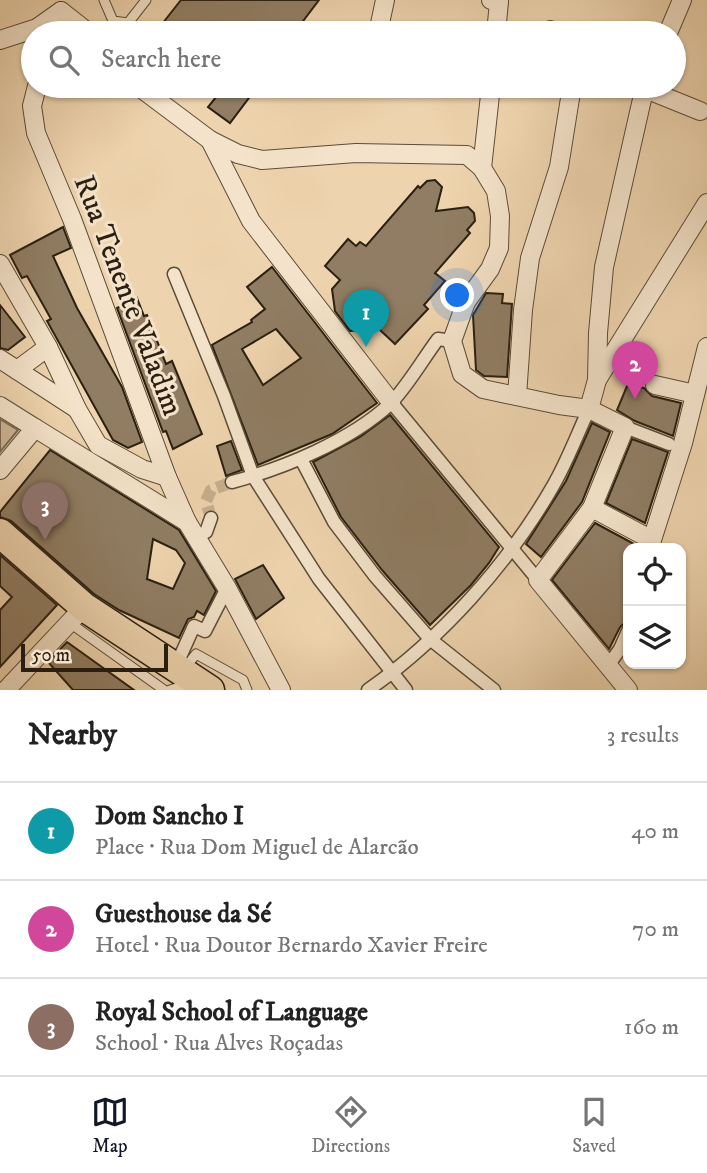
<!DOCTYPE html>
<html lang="en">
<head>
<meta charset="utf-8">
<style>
	:root { --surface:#fff; --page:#f2f2f2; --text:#222; --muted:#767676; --line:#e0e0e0; --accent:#111827 }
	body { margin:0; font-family:"IM FELL DW Pica",serif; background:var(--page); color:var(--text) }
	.controls { position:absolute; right:21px; bottom:21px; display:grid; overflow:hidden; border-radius:14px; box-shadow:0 2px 5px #0004 }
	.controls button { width:63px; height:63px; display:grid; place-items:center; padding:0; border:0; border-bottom:2px solid var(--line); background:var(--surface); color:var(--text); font:35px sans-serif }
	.scale { position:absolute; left:21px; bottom:18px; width:147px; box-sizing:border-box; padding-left:7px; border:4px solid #2a1f11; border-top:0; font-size:19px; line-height:24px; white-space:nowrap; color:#2a1f11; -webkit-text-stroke:5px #f4e3ca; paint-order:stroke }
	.you { position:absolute; left:458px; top:296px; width:24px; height:24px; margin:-18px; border:5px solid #fff; border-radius:50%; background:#1a73e8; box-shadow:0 0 0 10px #1a73e833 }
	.badge { display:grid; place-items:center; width:46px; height:46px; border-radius:50%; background:var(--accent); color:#fff; font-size:23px; font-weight:700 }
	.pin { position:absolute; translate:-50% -58px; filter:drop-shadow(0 2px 4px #0008) }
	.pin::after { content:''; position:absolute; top:37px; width:24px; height:21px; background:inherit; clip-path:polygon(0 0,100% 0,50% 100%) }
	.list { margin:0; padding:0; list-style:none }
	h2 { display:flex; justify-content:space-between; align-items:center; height:91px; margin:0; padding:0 28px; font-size:30px }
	h2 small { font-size:23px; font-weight:400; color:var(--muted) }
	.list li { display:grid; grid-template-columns:46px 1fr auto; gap:21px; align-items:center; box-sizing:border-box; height:98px; padding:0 28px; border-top:2px solid var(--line) }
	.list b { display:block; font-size:26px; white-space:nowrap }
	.list p { margin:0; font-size:23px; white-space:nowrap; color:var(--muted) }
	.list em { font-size:23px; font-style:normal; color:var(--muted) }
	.icon { flex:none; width:38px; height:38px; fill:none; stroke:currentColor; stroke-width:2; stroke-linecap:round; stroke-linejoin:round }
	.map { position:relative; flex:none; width:707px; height:690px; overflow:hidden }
	.search { position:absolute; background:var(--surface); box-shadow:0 2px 5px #0004; left:21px; right:21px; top:21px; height:77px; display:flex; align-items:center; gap:18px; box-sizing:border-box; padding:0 24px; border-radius:38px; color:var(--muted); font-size:26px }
	.sheet { height:385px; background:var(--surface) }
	nav { display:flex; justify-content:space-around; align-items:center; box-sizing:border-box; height:98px; border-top:2px solid var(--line); background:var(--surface); font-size:19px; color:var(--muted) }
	nav a { display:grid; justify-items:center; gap:4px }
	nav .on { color:var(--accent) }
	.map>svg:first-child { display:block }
</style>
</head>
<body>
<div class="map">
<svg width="707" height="690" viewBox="0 0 707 690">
	<rect width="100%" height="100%" fill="#eed4ae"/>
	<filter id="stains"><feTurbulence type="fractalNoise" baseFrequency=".00286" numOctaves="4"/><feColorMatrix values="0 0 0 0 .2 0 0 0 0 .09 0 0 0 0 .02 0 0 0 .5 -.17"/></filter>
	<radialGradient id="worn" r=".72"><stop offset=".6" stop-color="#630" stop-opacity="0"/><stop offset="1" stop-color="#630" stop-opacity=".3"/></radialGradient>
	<polygon fill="#cdb593" stroke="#7c6a52" stroke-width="2" points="0,419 18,430 0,452"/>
	<g fill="#907d63" stroke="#2a1f11" stroke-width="2" fill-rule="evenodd">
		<polygon points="181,0 319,0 294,33 155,33"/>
		<polygon points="225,86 258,86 230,123 208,107"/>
		<polygon points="435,180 442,187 436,211 468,207 474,213 475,221 467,230 470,233 435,273 445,281 424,305 428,309 395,344 379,329 350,331 335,311 332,289 340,280 325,266 348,239 356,246 360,242 366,246 418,186 420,188 427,181"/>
		<polygon points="63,227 71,248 53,256 77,308 122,387 142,442 128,448 113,440 47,321 51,319 27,276 22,278 10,255"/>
		<path d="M272,267L377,403L332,434L258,465L212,345L252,322L251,320L265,309L247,287ZM276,329L301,358L263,385L242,349Z"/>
		<polygon points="486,293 503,294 502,303 512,304 507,377 484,376 476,370 473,315"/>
		<polygon points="137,298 144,316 147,315 166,364 172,361 202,434 173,449 166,431 163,432 117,308"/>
		<polygon points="0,305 25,337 8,350 0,348"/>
		<polygon points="627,386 644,388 652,396 681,403 673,436 635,421 617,410"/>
		<polygon points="390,415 499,547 489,563 471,585 430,625 382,570 341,517 313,462 360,437"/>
		<polygon points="592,423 610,432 582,502 541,557 526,544 566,481"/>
		<polygon points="632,439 668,452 645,523 606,503"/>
		<polygon points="231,441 242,470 226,476 217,446"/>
		<path d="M50,450L179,530L216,591L204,615L197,611L194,617L188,619L179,638L119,610L94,594L11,521L0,517V512ZM153,539L176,550L185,563L173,589L147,579Z"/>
		<polygon points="595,523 636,545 635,548 628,548 628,620 620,627 609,649 552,580"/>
		<polygon points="0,555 57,605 0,667 0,610 12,597 0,586"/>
		<polygon points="263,565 284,598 256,619 235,579"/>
		<polygon points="67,642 134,690 73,690 48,662"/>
	</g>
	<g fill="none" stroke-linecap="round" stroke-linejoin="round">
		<polyline stroke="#c7b08f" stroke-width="12" stroke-dasharray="12 6" stroke-linecap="butt" points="211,518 206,501 211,490 232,482"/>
		<g stroke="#5b4c38" stroke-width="11">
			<g id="service">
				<polyline points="104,0 113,21 128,23 146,0"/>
				<polyline points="70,623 164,690"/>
				<polyline points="185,668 196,654 243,680 247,690"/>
				<polyline points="170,690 189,684"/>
			</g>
		</g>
		<g stroke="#5b4c38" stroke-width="15">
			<g id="pedestrian">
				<polyline points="174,274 224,396 253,476 319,579 406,690"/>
				<polyline points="391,402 538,580"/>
				<polyline points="625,427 669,444"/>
				<polyline points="301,459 334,522 375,576 430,639 494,690"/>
				<path d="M232,482C284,468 350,441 390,404C407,387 423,359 438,339L452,341"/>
				<polyline points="196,537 206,532 211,518"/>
				<polyline points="607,667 620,649 628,631"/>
				<polyline points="175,668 194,626 205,631 227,588"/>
				<path d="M368,690C440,640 509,563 553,486C567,462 577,435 589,409"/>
			</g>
		</g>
		<g stroke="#5b4c38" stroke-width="20">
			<g id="minor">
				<polyline points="491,0 499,2 496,33"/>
				<polyline points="61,11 89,33"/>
				<polyline points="378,33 385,0"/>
				<polyline points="545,33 550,30 556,33"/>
				<polyline points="668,33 682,0"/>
				<polyline points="0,40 37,28 61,11"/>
				<polyline points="37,86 32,106 36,133 72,219 167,477 187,522"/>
				<polyline points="138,86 210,140 251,221 391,402"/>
				<polyline points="638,86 700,111"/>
				<polyline points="210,140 238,154 262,160 356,153 467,155 482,168 496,191 500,216 499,248 490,269 466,302 452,341 462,374 483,389 559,405 589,409 625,427 592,508 538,580 628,690"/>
				<polyline points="482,168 491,86"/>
				<polyline points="0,264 48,347 77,409 98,445 142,469 167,477"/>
				<polyline points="0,359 77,409"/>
				<polyline points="17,370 48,347"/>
				<polyline points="597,380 707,203"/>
				<polyline points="655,385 695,394"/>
				<polyline points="517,396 523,310 530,258 559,167 572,86"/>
				<polyline points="0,406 35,428 0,470"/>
				<polyline points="589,409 597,380 598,333 604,267 645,86"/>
				<polyline points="35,428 187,522 227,588 281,690"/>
				<polyline points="592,508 652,540 683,443 707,347"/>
				<polyline points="6,690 84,607"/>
			</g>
		</g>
		<g stroke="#2a1f11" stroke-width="31">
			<polyline id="primary" points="0,533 84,607 210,690"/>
		</g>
		<use href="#service" stroke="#f4e3ca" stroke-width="9"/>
		<use href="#pedestrian" stroke="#f4e3ca" stroke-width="12"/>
		<use href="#minor" stroke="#f4e3ca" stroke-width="18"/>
		<use href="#primary" stroke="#eed4ae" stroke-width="28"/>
	</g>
	<g text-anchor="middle" stroke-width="6" stroke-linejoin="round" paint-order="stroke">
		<g font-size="30" fill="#2a1f11" stroke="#f4e3ca">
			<text transform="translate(129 295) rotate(69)" y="10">Rua Tenente Valadim</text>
		</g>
	</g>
	<rect width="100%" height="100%" filter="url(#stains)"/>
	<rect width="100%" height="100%" fill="url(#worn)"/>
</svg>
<div class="controls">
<button><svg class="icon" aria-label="locate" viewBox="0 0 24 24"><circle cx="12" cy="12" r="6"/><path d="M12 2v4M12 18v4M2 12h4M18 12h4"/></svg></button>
<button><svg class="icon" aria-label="layers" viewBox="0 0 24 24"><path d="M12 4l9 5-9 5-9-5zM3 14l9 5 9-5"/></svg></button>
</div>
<div class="scale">50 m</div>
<div class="you"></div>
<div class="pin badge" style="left:366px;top:347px;background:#0f9aa8">1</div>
<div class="pin badge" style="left:635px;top:399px;background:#d1479c">2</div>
<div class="pin badge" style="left:45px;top:540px;background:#8d6e63">3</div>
<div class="search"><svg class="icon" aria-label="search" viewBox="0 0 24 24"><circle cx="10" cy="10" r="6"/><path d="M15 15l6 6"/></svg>Search here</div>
</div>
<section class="sheet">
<h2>Nearby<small>3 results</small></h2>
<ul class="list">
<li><span class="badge" style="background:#0f9aa8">1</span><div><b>Dom Sancho I</b><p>Place · Rua Dom Miguel de Alarcão</p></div><em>40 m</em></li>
<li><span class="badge" style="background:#d1479c">2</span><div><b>Guesthouse da Sé</b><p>Hotel · Rua Doutor Bernardo Xavier Freire</p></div><em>70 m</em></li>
<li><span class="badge" style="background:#8d6e63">3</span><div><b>Royal School of Language</b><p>School · Rua Alves Roçadas</p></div><em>160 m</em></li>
</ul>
</section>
<nav>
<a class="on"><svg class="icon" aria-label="map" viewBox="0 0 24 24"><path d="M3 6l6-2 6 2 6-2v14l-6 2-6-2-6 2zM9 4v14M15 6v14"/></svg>Map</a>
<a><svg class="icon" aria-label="directions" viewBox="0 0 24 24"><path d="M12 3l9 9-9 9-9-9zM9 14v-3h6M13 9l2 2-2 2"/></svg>Directions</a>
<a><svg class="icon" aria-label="saved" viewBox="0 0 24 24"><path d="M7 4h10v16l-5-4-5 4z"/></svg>Saved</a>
</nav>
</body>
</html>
